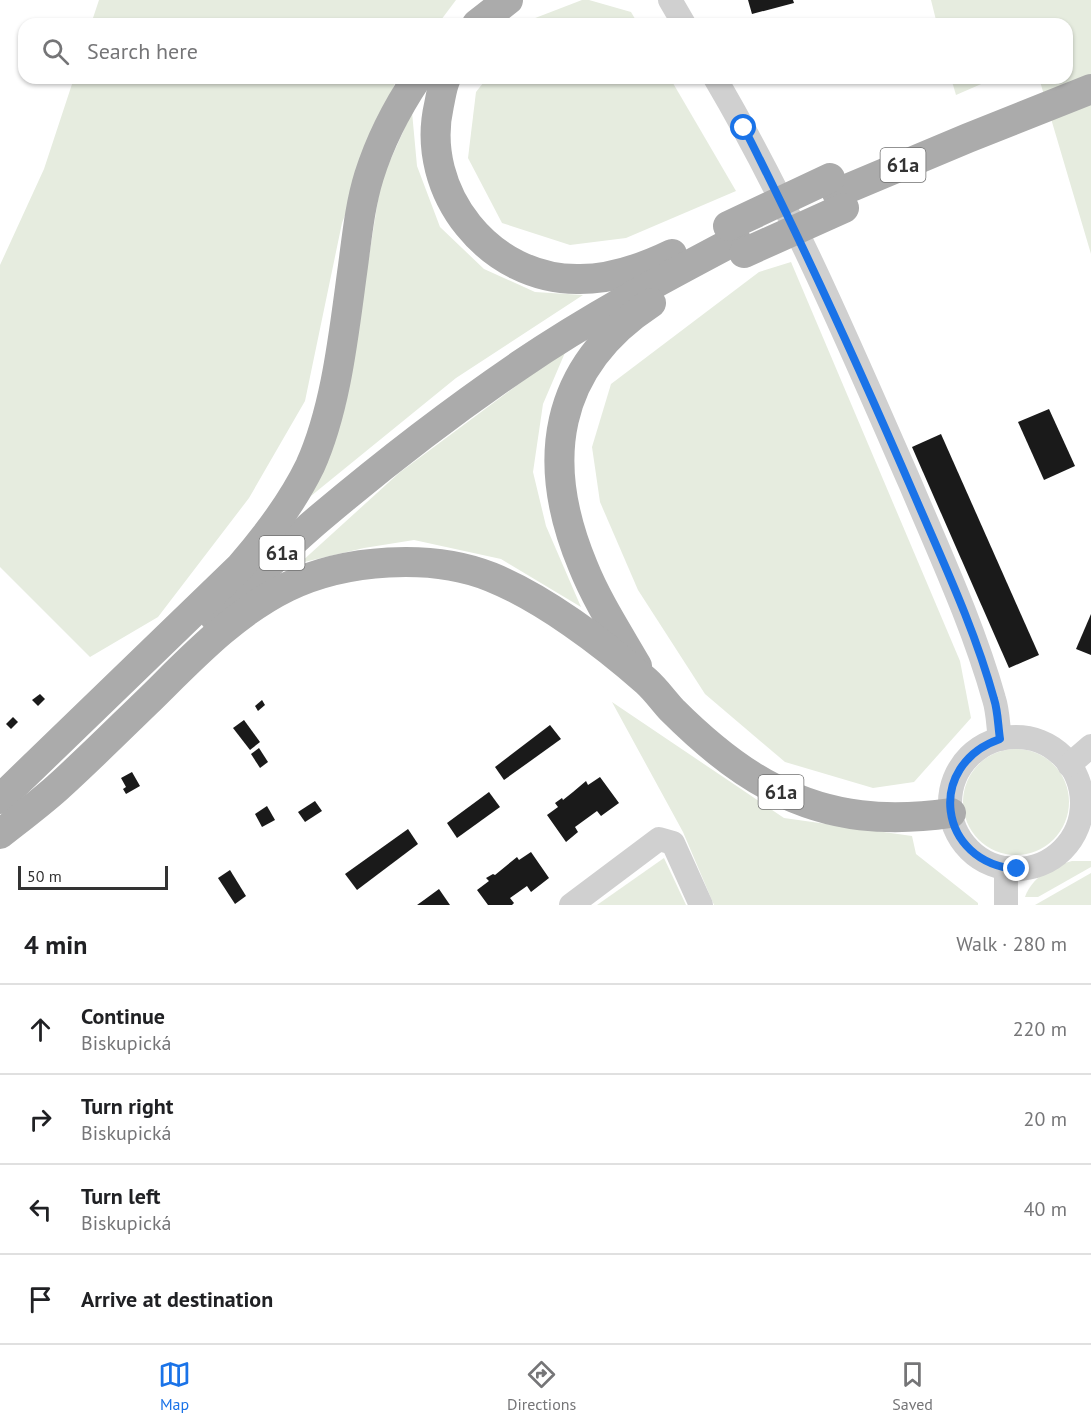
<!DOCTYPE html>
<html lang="en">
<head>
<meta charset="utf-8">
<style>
	:root { --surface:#fff; --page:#f6f6f6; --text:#202124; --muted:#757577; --line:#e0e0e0; --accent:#1a73e8 }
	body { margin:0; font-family:"PT Sans",sans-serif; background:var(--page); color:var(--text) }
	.scale { position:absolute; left:18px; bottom:15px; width:150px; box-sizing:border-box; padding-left:6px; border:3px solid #333; border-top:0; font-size:16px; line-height:21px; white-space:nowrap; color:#333; -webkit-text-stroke:4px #fff; paint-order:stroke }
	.stop { position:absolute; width:18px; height:18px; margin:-14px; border:4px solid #1a73e8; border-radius:50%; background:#fff }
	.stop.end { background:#1a73e8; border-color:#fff; box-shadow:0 2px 6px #0008 }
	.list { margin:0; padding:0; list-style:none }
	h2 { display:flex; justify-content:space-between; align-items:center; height:78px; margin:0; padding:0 24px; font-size:26px }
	h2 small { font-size:20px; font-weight:400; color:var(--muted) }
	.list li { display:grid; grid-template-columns:39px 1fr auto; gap:18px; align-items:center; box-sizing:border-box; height:90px; padding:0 24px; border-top:2px solid var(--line) }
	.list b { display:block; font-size:22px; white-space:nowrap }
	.list p { margin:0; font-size:20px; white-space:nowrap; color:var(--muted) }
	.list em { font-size:20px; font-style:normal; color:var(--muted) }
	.icon { flex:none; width:33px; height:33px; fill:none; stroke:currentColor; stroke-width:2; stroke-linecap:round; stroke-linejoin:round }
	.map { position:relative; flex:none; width:1091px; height:905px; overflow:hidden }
	.search { position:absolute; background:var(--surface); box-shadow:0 2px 4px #0004; left:18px; right:18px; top:18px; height:66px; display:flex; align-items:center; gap:15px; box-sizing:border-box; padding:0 21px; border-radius:18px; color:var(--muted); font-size:22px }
	.sheet { height:438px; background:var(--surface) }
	nav { display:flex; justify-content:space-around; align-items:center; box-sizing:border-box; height:84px; border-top:2px solid var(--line); background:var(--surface); font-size:16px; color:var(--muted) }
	nav a { display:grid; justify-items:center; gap:3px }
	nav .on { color:var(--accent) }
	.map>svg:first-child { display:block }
</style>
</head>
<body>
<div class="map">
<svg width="1091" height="905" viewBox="0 0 1091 905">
	<rect width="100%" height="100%" fill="#fff"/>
	<g fill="#e6ecdf">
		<polygon points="99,0 456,0 438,24 91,24"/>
		<polygon points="582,0 589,0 631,12 638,24 526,24 530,20"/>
		<polygon points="931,0 1091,0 1091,254 1039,78 1067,78 1067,24 937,24"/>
		<polygon points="74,78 397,78 342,223 305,401 249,498 158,617 90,657 0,567 0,265 44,169"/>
		<polygon points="487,78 670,78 736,191 626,238 570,245 502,223 468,158 476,92"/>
		<polygon points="951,78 995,78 956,95"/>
		<polygon points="412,112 417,166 440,227 484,269 535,292 583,295 456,378 306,500 345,407 381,181"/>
		<polygon points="791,262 960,661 971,718 914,782 873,788 785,762 705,694 638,590 600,502 592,447 611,384 759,272"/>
		<polygon points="567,348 543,404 533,472 546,526 581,607 501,559 414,540 364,548 300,563 399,473"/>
		<polygon points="612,702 784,818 912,836 916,854 978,903 978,905 714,905 683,832"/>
		<circle cx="1016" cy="802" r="53"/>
		<polygon points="664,858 686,905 597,905"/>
		<path d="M1072,861H1091V867L1038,897H1025C1032,877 1052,866 1072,861Z"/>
		<polygon points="1091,873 1091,905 1035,905"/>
	</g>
	<g fill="#1a1a1a">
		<polygon points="748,0 793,0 794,3 752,14"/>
		<polygon points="1049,409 1075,466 1044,480 1018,422"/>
		<polygon points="941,434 1039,655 1009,668 912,447"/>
		<polygon points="1091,614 1091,655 1076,649"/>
		<polygon points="40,694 45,699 38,706 32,700"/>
		<polygon points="262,700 265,705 258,711 255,706"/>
		<polygon points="13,717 18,722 11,729 6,724"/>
		<polygon points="244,720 260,742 250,750 233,728"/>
		<polygon points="550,725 561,739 504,780 495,767"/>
		<polygon points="259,748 268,762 260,768 251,754"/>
		<polygon points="132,772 140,786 126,794 123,789 126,787 121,778"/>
		<polygon points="600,777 619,803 601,816 597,811 575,827 578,832 566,842 547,815 558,807 555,803 562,798 563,800 573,792 586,781 588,785"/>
		<polygon points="489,792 500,807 457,838 447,823"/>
		<polygon points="315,801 322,811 305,822 298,812"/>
		<polygon points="267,806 275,820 262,827 255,814"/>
		<polygon points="408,829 418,844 357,890 345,874"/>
		<polygon points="531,852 549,878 531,892 527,886 510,898 514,903 512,905 488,905 477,890 489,881 486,878 493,874 495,875 517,857 519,860"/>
		<polygon points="230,870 246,896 235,904 218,878"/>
		<polygon points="439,889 450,905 417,905 424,900"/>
	</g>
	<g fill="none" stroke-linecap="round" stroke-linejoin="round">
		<g stroke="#d0d0d0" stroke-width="24">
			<polyline points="670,0 684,24"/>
			<path d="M715,78C791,207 850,346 910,483C940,554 973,625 994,699C998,711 998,726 1000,739"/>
			<circle cx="1016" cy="803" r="66"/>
			<polyline points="1069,765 1091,746"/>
			<polyline points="1006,868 1006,905"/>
			<polyline points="571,905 659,839 673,843 701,905"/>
		</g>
		<g stroke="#ababab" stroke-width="30">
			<polyline points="477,24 508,0"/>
			<path d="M446,78C442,86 441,96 439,105C419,192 490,281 580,279C613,279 643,268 672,254"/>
			<polyline points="837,193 968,138 1091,89"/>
			<path d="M214,616C250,583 284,548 321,517C385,463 451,412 520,365C589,318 662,279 736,240"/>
			<path d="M637,666C618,633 597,601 583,566C540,463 552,368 651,303"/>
			<path d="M0,799L240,567C267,536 292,503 310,466C337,406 344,330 353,266C357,236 360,205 369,176C380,141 397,108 417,78"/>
			<path d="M0,834C19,819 39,804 57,788C88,760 118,730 147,702C190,660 232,614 287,587C345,559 431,553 491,577C543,598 603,643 646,681C655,689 663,700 672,710C702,740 737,770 775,789C832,818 888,822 951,813"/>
		</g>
		<g stroke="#ababab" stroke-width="30">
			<polyline points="728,226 830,178"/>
			<polyline points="744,253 844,208"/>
		</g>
	</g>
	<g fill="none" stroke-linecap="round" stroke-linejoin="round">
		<path stroke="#1a73e8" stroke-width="8" d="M744,128C806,250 862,374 916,499C944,564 975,630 994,699C998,711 998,726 1000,739C925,765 938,863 1017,869"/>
	</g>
	<g text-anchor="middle" stroke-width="6" stroke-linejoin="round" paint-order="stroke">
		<g fill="#fff" stroke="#707070" stroke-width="1.5">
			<rect x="880.5" y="148" width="45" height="34" rx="4.5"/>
			<rect x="259.5" y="536" width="45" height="34" rx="4.5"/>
			<rect x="758.5" y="775" width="45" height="34" rx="4.5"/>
		</g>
		<g font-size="20" font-weight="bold" fill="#333">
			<text x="903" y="172">61a</text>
			<text x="282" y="560">61a</text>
			<text x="781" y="799">61a</text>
		</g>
	</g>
</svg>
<div class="scale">50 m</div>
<div class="stop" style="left:744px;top:128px"></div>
<div class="stop end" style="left:1017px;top:869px"></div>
<div class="search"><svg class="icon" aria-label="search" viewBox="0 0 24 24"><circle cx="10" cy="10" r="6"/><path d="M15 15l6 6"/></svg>Search here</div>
</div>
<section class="sheet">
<h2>4 min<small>Walk · 280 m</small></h2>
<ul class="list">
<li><svg class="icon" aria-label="ahead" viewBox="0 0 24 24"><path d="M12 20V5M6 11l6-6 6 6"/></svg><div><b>Continue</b><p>Biskupická</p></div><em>220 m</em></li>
<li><svg class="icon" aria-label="right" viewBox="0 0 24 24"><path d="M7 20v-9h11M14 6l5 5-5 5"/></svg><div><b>Turn right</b><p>Biskupická</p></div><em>20 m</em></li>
<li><svg class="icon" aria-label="left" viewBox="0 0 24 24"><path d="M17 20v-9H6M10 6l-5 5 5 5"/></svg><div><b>Turn left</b><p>Biskupická</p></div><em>40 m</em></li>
<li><svg class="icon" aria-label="arrive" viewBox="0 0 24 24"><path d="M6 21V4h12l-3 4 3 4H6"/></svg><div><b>Arrive at destination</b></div></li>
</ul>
</section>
<nav>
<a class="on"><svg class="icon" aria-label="map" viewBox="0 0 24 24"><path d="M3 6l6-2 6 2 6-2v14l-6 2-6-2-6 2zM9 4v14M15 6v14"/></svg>Map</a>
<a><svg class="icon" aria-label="directions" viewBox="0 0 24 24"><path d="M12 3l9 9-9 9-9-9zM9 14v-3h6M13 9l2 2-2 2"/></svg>Directions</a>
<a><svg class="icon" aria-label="saved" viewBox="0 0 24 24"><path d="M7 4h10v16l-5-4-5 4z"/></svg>Saved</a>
</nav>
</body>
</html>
